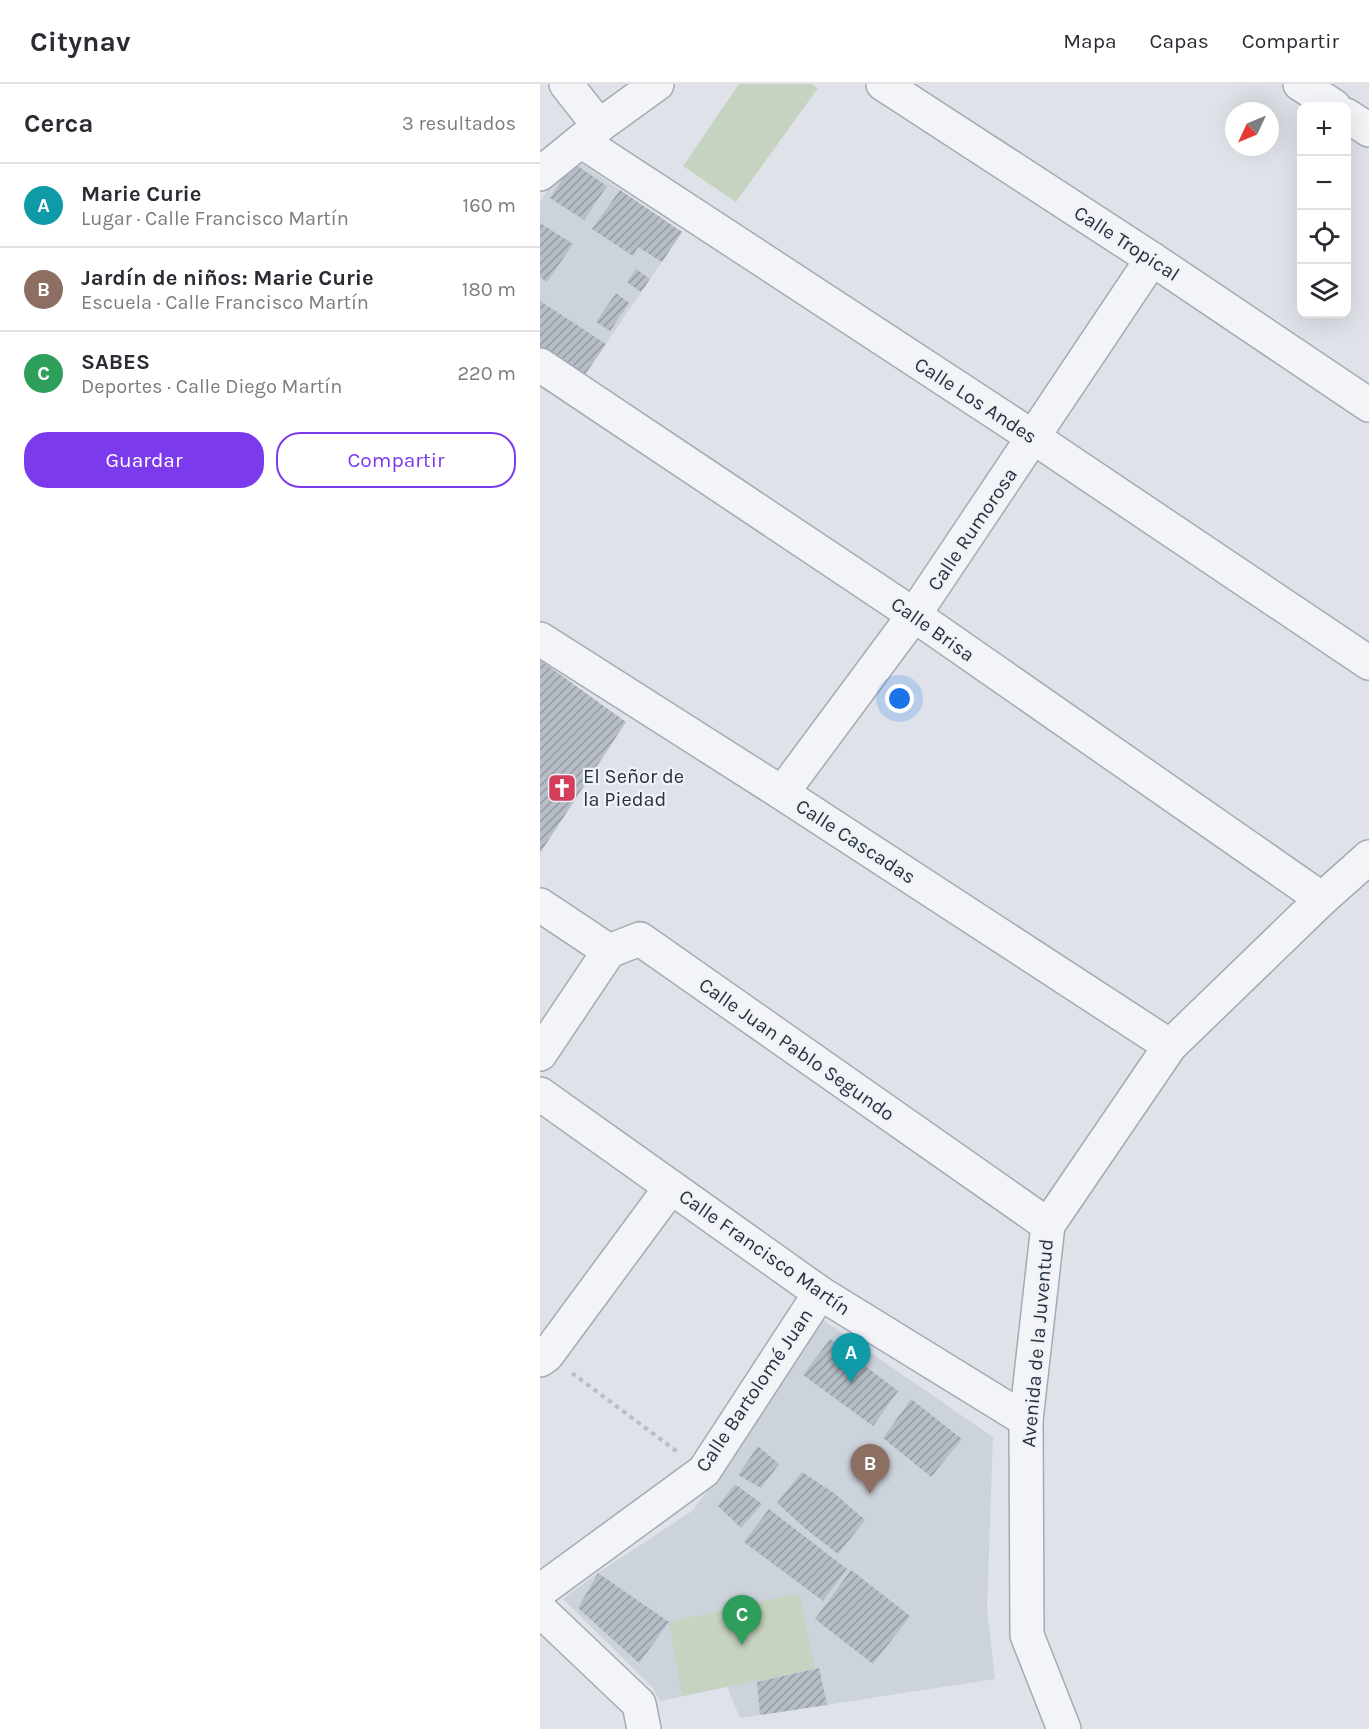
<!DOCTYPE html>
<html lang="es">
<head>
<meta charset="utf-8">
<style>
	:root { --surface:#fff; --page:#f7f7f7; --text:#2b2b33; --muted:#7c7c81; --line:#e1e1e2; --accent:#7c3aed }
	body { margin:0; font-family:Karla,sans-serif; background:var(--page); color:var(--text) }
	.controls { position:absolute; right:18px; top:18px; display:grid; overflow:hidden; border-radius:12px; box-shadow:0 6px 24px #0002 }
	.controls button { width:54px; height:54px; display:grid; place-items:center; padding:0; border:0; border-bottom:2px solid var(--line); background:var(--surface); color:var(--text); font:30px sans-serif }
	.compass { position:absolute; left:685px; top:18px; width:54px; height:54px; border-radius:50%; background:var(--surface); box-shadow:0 6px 24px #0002; rotate:226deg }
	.you { position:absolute; left:360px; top:615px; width:21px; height:21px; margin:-15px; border:4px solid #fff; border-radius:50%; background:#1a73e8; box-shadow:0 0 0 9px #1a73e833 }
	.badge { display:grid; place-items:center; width:39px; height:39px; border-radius:50%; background:var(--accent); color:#fff; font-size:20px; font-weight:700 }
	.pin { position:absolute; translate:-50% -50px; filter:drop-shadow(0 2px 3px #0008) }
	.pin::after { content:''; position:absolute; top:32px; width:21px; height:18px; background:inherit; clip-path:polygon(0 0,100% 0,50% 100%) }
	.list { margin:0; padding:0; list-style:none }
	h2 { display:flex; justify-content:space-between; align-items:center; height:78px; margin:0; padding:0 24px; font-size:26px }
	h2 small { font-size:20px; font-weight:400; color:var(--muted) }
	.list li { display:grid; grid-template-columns:39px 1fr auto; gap:18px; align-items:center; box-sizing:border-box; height:84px; padding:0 24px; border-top:2px solid var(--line) }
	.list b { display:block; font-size:22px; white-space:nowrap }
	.list p { margin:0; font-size:20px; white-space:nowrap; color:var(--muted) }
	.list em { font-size:20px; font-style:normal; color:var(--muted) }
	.actions { display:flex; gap:12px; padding:18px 24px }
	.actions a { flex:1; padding:14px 0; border:2px solid var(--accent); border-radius:24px; text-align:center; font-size:21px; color:var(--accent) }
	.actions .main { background:var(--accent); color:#fff }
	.icon { flex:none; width:33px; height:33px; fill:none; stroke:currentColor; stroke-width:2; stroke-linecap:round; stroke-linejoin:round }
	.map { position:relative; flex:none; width:829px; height:1645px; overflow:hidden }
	header { display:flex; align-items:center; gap:36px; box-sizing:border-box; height:84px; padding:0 30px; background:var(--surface); border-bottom:2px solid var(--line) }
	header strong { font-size:28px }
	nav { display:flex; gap:33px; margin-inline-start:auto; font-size:21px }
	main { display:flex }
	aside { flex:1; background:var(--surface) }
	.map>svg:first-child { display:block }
</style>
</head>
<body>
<header>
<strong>Citynav</strong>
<nav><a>Mapa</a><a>Capas</a><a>Compartir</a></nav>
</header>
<main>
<aside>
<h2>Cerca<small>3 resultados</small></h2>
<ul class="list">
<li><span class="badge" style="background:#0f9aa8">A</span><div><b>Marie Curie</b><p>Lugar · Calle Francisco Martín</p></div><em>160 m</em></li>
<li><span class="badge" style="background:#8d6e63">B</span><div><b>Jardín de niños: Marie Curie</b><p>Escuela · Calle Francisco Martín</p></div><em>180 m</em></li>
<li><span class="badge" style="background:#2e9e5b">C</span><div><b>SABES</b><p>Deportes · Calle Diego Martín</p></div><em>220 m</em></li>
</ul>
<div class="actions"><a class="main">Guardar</a><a>Compartir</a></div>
</aside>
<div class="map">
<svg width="829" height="1645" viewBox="0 0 829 1645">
	<defs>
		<pattern id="building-hatch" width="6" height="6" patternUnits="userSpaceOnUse" patternTransform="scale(1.5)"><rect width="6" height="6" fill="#b6bdc6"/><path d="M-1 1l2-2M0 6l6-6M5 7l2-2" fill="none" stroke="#949aa2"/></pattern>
	</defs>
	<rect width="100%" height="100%" fill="#dfe3e9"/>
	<g fill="#cdd3db">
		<polygon points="32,73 142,148 42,295 0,267 0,117"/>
		<polygon points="283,1236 453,1353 447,1525 455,1595 200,1634 187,1603 120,1617 113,1604 23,1515 58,1489 152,1427 181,1389"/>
	</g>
	<g fill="#c6d3c0">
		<polygon points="199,0 271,0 278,4 196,118 143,82"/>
		<polygon points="259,1509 275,1585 142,1612 129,1538"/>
	</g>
	<g fill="url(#building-hatch)">
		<polygon points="33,79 67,102 44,136 10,114"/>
		<polygon points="80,106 142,148 122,178 98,163 93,172 52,145"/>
		<polygon points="0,139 33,160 7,198 0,193"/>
		<polygon points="96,185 110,195 101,208 87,198"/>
		<polygon points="76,209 89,219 70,247 56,238"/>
		<polygon points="0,217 66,260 42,295 0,267"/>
		<polygon points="0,576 86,638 0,769"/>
		<polygon points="290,1255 358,1307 333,1342 263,1291"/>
		<polygon points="371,1315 422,1355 391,1393 343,1354"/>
		<polygon points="218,1362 239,1380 221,1404 198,1391"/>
		<polygon points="262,1388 294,1409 325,1436 298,1470 267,1446 237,1419"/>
		<polygon points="195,1400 222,1420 201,1444 178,1422"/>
		<polygon points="229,1425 307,1485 283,1517 204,1458"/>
		<polygon points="311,1486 370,1532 333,1580 275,1535"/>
		<polygon points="58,1489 129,1538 99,1579 38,1524"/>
		<polygon points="279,1584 287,1621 220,1631 217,1598"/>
	</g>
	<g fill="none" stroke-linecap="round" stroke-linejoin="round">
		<g stroke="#a4aab3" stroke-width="36">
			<g id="minor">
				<polyline points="26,0 59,42"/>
				<polyline points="343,0 612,175 829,321"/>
				<polyline points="760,0 794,22"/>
				<polyline points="806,31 829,46"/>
				<polyline points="41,57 493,353 829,579"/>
				<polyline points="0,90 59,42 117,0"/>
				<polyline points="0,281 374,531 782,815"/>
				<polyline points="0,555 242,709 630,962"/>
				<polyline points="242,709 374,531 612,175"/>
				<polyline points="0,821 69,867 100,855 508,1141"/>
				<polyline points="0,970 69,867"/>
				<polyline points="0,1010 280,1209 486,1336"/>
				<polyline points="0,1276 7,1271 131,1103"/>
				<polyline points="0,1507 164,1387 280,1209"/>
				<polyline points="0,1526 99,1620 104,1645"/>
				<polyline points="524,1645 487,1551 486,1336 508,1141 630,962 782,815 829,773"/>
			</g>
		</g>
		<polyline stroke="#b9bec4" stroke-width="4" stroke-dasharray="4.5 4.5" stroke-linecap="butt" points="32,1289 139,1369"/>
		<use href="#minor" stroke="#f2f4f7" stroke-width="33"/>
	</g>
	<defs>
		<g id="church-square" transform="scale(1.5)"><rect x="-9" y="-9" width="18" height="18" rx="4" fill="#d43e5b" stroke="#eff2f6"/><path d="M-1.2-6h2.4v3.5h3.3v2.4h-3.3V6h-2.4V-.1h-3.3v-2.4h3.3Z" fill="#fff"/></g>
	</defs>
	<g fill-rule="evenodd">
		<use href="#church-square" x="22" y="704"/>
	</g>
	<g text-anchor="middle" stroke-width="4.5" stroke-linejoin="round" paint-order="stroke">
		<g font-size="20" fill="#273241" stroke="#eff2f6">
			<text transform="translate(587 159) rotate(33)" y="7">Calle Tropical</text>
			<text transform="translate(436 316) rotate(33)" y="7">Calle Los Andes</text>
			<text transform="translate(432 445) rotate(-56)" y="7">Calle Rumorosa</text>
			<text transform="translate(393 545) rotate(35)" y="7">Calle Brisa</text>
			<text transform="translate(316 757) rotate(33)" y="7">Calle Cascadas</text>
			<text transform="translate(257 965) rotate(35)" y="7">Calle Juan Pablo Segundo</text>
			<text transform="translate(225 1168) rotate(35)" y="7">Calle Francisco Martín</text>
			<text transform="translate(497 1259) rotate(-85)" y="7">Avenida de la Juventud</text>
			<text transform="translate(214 1306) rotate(-56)" y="7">Calle Bartolomé Juan</text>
		</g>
		<g font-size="20" fill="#273241" stroke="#eff2f6" text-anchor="start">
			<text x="43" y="699">El Señor de<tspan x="43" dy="23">la Piedad</tspan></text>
		</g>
	</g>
</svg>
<div class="controls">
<button>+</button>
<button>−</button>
<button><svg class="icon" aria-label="locate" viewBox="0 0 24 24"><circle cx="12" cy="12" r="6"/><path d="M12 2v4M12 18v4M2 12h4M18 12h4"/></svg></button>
<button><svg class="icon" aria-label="layers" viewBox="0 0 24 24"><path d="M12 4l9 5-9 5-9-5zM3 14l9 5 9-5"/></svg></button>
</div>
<svg class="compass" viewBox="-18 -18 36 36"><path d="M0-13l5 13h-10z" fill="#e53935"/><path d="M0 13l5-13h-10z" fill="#7c7c81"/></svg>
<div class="you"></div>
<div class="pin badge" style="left:311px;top:1299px;background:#0f9aa8">A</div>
<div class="pin badge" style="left:330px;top:1410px;background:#8d6e63">B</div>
<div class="pin badge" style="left:202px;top:1561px;background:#2e9e5b">C</div>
</div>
</main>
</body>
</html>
